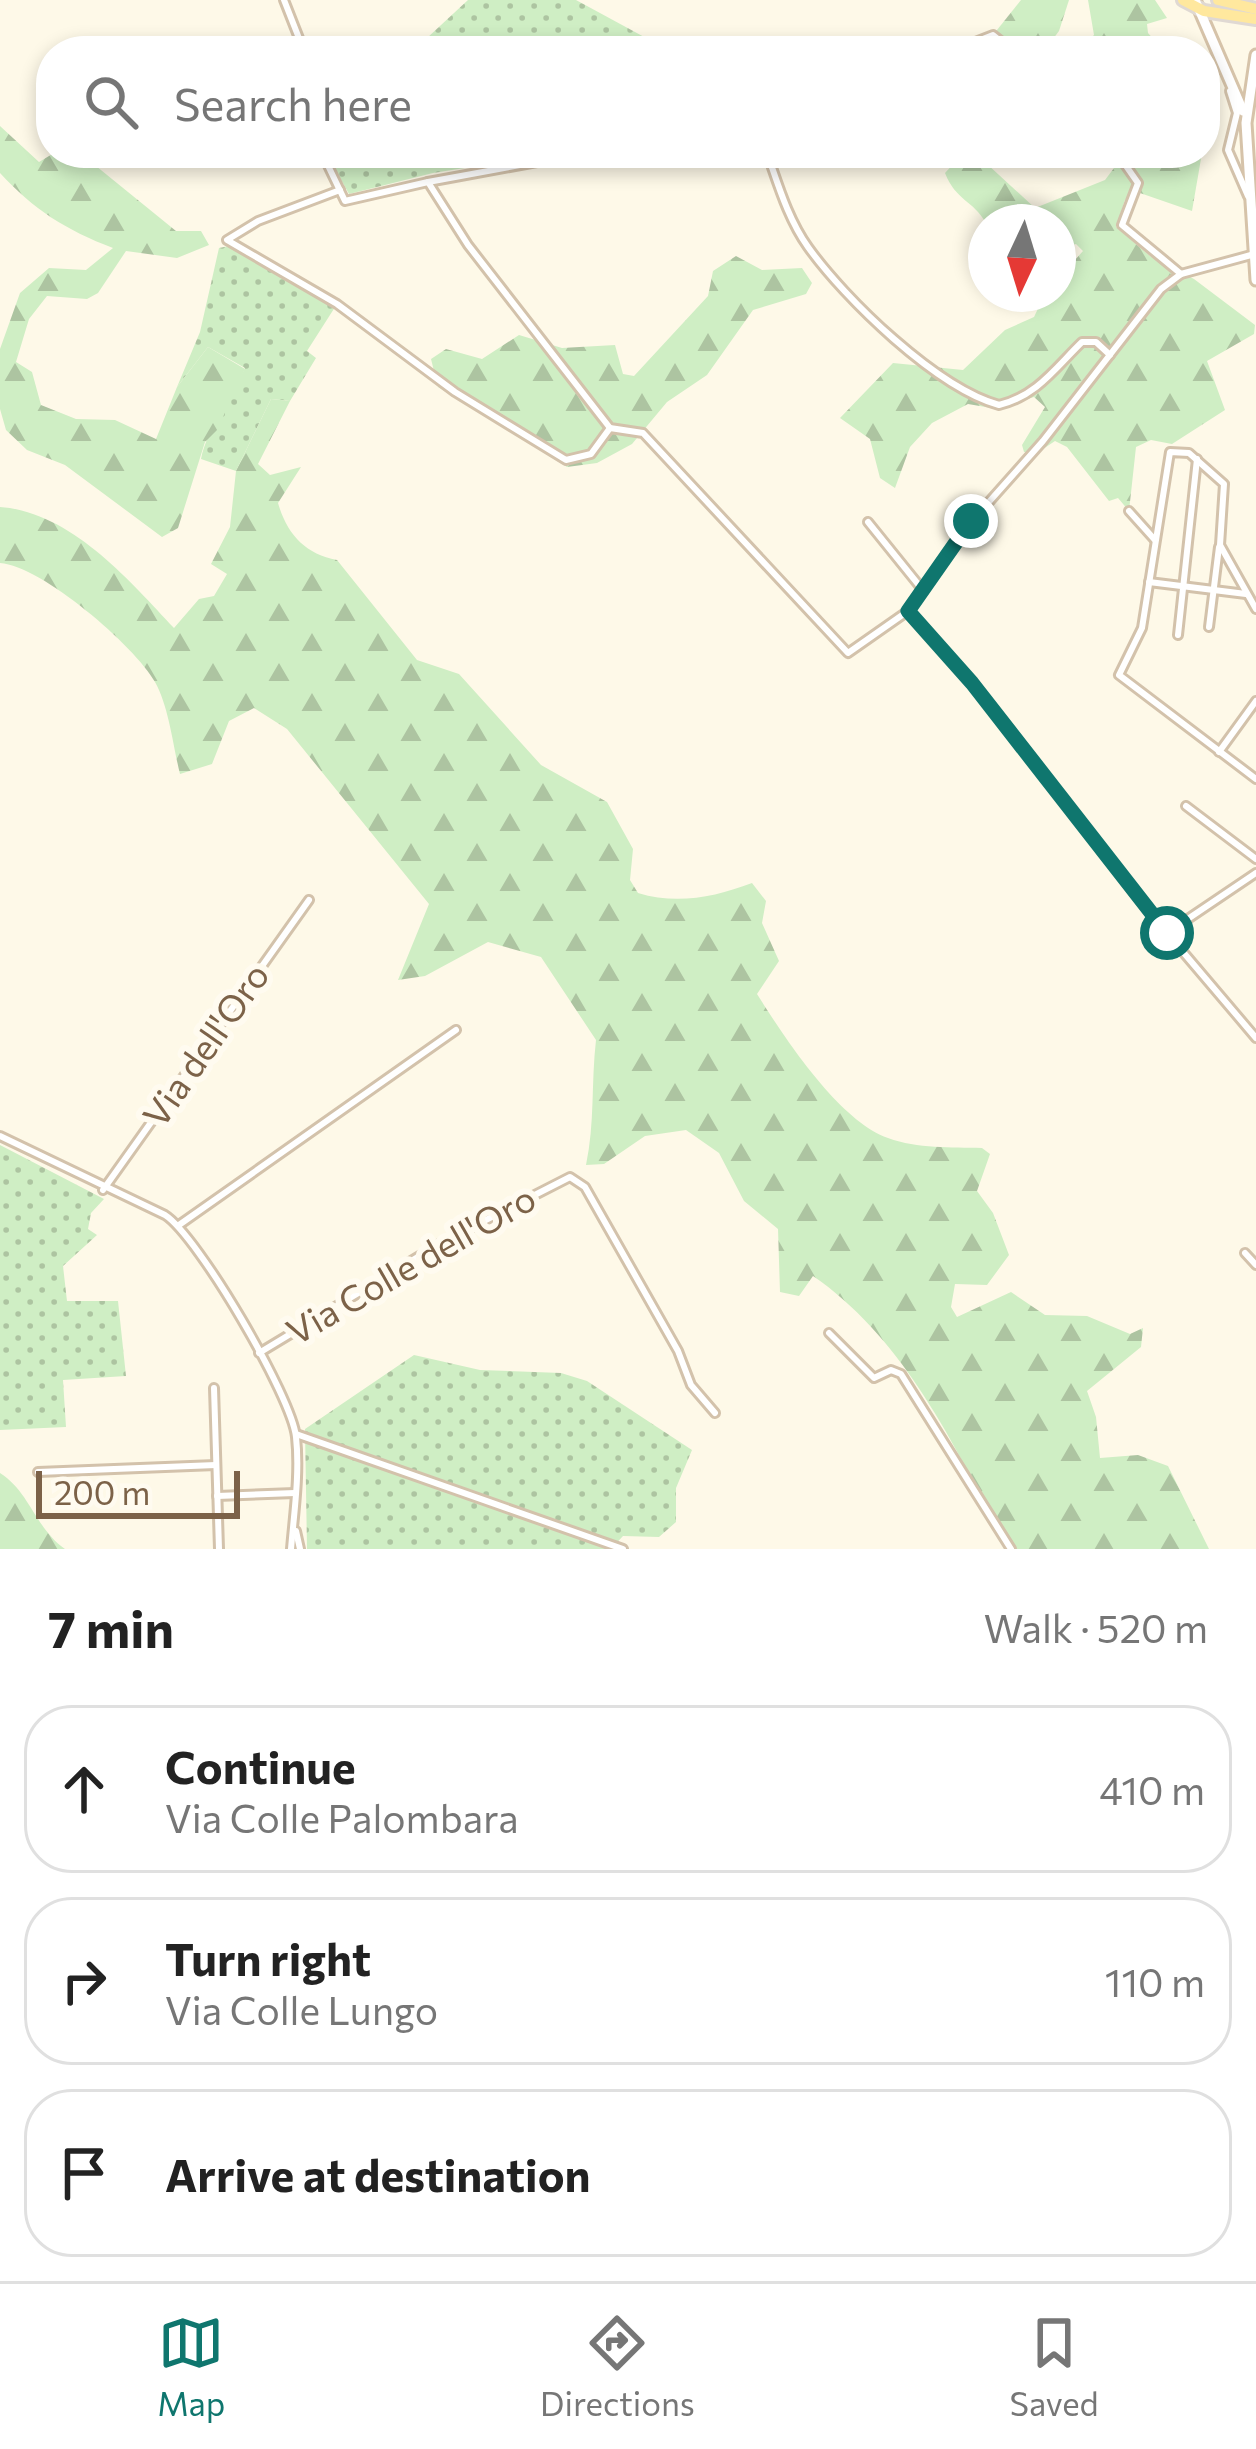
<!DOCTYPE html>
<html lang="en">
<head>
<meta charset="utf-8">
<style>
	:root { --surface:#fff; --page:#f2f2f2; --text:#222; --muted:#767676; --line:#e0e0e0; --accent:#0f766e }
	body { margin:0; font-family:Commissioner,sans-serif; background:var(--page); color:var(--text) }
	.compass { position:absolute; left:968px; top:204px; width:108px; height:108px; border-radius:50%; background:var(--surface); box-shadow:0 6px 18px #0003; rotate:184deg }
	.scale { position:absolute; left:36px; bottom:30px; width:204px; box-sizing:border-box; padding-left:12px; border:6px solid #7c6248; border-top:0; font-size:33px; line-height:42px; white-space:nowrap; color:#7c6248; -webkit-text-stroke:9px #fffbf0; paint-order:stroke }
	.stop { position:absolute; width:36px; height:36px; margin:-27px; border:9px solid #0f766e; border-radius:50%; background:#fff }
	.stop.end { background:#0f766e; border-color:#fff; box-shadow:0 3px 12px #0008 }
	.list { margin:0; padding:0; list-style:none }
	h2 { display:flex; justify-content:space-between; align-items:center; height:156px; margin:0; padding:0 48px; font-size:51px }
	h2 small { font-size:39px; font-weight:400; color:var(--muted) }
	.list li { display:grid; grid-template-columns:78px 1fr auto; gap:36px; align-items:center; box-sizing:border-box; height:168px; margin:0 24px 24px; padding:0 24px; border:3px solid var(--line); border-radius:48px }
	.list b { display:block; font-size:45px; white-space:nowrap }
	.list p { margin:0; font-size:39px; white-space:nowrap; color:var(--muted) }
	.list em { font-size:39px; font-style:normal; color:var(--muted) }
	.icon { flex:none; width:66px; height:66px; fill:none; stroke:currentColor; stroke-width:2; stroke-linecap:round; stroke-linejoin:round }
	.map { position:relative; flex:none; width:1256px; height:1549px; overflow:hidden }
	.search { position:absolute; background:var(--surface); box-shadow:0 6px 18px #0003; left:36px; right:36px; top:36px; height:132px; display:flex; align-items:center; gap:30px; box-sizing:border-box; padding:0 42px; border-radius:48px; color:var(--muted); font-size:45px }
	.sheet { height:732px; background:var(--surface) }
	nav { display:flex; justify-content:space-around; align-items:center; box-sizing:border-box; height:168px; border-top:3px solid var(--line); background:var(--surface); font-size:33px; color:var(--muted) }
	nav a { display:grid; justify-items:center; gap:6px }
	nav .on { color:var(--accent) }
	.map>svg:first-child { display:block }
</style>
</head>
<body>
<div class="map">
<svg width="1256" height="1549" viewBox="0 0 1256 1549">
	<defs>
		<pattern id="grass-dots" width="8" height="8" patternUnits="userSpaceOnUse" patternTransform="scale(3)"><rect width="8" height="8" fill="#cfeec4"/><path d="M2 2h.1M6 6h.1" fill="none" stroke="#adc4a1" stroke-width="1.8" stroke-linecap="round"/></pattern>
		<pattern id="forest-firs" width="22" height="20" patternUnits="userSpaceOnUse" patternTransform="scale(3)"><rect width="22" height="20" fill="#cfeec4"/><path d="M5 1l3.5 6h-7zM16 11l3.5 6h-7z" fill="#adc4a1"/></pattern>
	</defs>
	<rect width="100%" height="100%" fill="#fef9e8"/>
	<g fill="url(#grass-dots)">
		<polygon points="468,0 576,0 670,51 413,51"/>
		<polygon points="326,153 559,153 433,173 349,194"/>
		<path d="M234,245L337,304L307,351L316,358L290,401L271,399L236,471L201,459C207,429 231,398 245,368L208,347L177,387L200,332L219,248Z"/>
		<polygon points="0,1145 104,1199 91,1213 88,1229 97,1235 63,1266 67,1301 118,1301 126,1376 63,1380 66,1427 0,1430"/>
		<polygon points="414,1355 480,1370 561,1373 587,1381 692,1450 676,1488 676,1522 659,1537 623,1536 611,1549 307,1549 305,1429"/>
	</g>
	<g fill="url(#forest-firs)">
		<polygon points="1021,0 1069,0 1059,31 1044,51 1013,51 993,35"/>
		<polygon points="1088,0 1155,0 1167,18 1147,24 1148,33 1164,51 1077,51 1094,35"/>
		<path d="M0,126L39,162L54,153H80L176,231H201L209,245L177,258L126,251L98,293L87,299L47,296L29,319L16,362L32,372L41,405L76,419L115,420L156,439L177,387L208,347L245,369L217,430L205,442L178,528L162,537L65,465L27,450L6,430L0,409V349L20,293L49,268L86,270L113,248C66,230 34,210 0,173Z"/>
		<path d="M1105,153H1202L1192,211L1140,193L1125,200L1116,227L1150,256L1194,279L1255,325L1254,334L1207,361L1225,410L1172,444L1151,440L1136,447L1129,511L1118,498L1109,501L1067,447L1055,441L1037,453L1024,452L1022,445L1045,407L1034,397L997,409L968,404L932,423L910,447L895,488L880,478L870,439L840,418L893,363L963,370L1005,330L1034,317L1045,294H1058V279L1083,251L1076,244L1058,249V222L986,223C973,200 956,201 945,173L957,160L986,163L1035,208L1105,180L1114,168Z"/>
		<polygon points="736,256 762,270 802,268 812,283 806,294 753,310 707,375 667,402 632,444 597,463 567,467 438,387 431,359 446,349 482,359 519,335 562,348 615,345 623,374 634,376 708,296 713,271"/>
		<path d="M271,399L290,401L258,464L270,475L301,467L278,503C287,534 305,554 337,560L417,660L459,674L541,765L607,802L633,849L630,880L638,893C677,905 715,897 752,883L766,901L762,923L779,961L757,994C784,1037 839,1121 888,1138C918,1149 951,1147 982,1148L990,1154L977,1191L993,1213L1009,1255L987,1285L955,1284L951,1307L957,1317L1011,1292L1045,1315L1087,1316L1130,1334L1143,1328L1141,1347L1087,1391L1096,1417L1100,1458L1138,1455L1168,1466L1209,1549H1007C959,1452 905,1339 813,1276L799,1296L780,1292L778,1229L744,1201L719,1153L686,1130L645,1136L604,1164L586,1165C595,1123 591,1083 596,1040L541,957L488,942L425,976L398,980L429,904L287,729L254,708L229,721L212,764L180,774C173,746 169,707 155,682C135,646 42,566 0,563V507C71,512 130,581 174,628L199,599L214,596L227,574L211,564L230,527L236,471Z"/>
		<path d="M0,1473C30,1492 35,1528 65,1549H0Z"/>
	</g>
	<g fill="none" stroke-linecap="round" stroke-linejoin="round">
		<g stroke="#d3c2ab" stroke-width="12">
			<g id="street">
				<polyline points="284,0 304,51"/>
				<polyline points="952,51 993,35 1013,51"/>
				<polyline points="1230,91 1237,113 1228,150 1248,196"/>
				<polyline points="322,153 345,201 428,182 468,245 610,428 643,433 848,653 908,611 972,521 1043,441 1161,289 1181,274 1251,255"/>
				<path d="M767,153C778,184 788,219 808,247C845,299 937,388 999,405C1037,396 1056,367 1082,342H1096L1110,355"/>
				<polyline points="1117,153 1138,183 1122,225 1181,274"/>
				<polyline points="428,182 586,153"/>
				<polyline points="340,190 258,221 227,240 337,304 455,392 566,460 591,454 610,428"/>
				<polyline points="1129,511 1155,540"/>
				<polyline points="868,522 922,589"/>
				<polyline points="1149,582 1246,594"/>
				<polyline points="1256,609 1220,545 1224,484 1189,453 1170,452 1142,628 1119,675 1256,779"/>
				<polyline points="908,611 972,683 1150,913 1256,1038"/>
				<polyline points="1209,627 1219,547"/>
				<polyline points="1178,635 1197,459"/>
				<polyline points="1219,752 1256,701"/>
				<polyline points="1186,806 1256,859"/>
				<polyline points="1167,933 1256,873"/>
				<path d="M0,1136L165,1215C198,1236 292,1397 296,1437C300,1473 294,1513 291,1549"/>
				<polyline points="103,1190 309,900"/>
				<polyline points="179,1225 456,1030"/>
				<polyline points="1245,1253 1256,1265"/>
				<polyline points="829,1333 874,1378 891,1370 901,1374 1011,1549"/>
				<polyline points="259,1353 441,1243 570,1177 585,1187 678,1351 691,1385 715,1413"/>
				<polyline points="214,1388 219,1549"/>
				<polyline points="296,1434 623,1549"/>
				<polyline points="38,1472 216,1465"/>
				<polyline points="217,1496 295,1493"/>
				<polyline points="296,1531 300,1549"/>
			</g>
		</g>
		<g stroke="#d6c3a9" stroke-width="15">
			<g id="secondary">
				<polyline points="1195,0 1243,111"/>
				<polyline points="1256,55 1246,123 1256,280"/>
			</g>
		</g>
		<g stroke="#e0d9d3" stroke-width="16">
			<g id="primary">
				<polyline points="1183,0 1204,11 1256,19"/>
				<polyline points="1218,0 1256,9"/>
			</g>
		</g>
		<use href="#street" stroke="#fff" stroke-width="6"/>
		<use href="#secondary" stroke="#fff" stroke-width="9"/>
		<use href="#primary" stroke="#ffe89e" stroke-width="10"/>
	</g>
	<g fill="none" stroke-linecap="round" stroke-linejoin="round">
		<polyline stroke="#0f766e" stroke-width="15" points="971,521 908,611 972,683 1167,933"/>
	</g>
	<g text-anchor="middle" stroke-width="12" stroke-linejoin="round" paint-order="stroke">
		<g font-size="36" fill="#7c6248" stroke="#fffbf0">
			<text transform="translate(206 1045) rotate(-55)" y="13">Via dell'Oro</text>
			<text transform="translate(411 1265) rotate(-30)" y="13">Via Colle dell'Oro</text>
		</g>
	</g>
</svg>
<svg class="compass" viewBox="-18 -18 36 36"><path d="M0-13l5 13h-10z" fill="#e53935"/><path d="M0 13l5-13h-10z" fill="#767676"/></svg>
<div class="scale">200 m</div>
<div class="stop" style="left:1167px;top:933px"></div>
<div class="stop end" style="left:971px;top:521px"></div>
<div class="search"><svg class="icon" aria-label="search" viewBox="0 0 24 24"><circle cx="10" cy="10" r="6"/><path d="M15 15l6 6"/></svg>Search here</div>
</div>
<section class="sheet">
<h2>7 min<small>Walk · 520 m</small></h2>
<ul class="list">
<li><svg class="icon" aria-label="ahead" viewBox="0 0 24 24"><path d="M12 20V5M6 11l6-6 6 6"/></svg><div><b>Continue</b><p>Via Colle Palombara</p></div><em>410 m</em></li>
<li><svg class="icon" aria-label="right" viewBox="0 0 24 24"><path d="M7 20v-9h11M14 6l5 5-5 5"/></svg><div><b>Turn right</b><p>Via Colle Lungo</p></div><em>110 m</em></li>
<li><svg class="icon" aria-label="arrive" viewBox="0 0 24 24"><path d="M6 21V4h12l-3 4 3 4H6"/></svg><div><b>Arrive at destination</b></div></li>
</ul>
</section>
<nav>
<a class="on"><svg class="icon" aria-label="map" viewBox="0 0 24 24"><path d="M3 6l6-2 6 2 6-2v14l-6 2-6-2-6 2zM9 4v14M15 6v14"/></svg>Map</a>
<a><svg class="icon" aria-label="directions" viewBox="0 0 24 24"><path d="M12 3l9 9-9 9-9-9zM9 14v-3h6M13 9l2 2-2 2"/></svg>Directions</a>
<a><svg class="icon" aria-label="saved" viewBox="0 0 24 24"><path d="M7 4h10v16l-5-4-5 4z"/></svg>Saved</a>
</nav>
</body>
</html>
